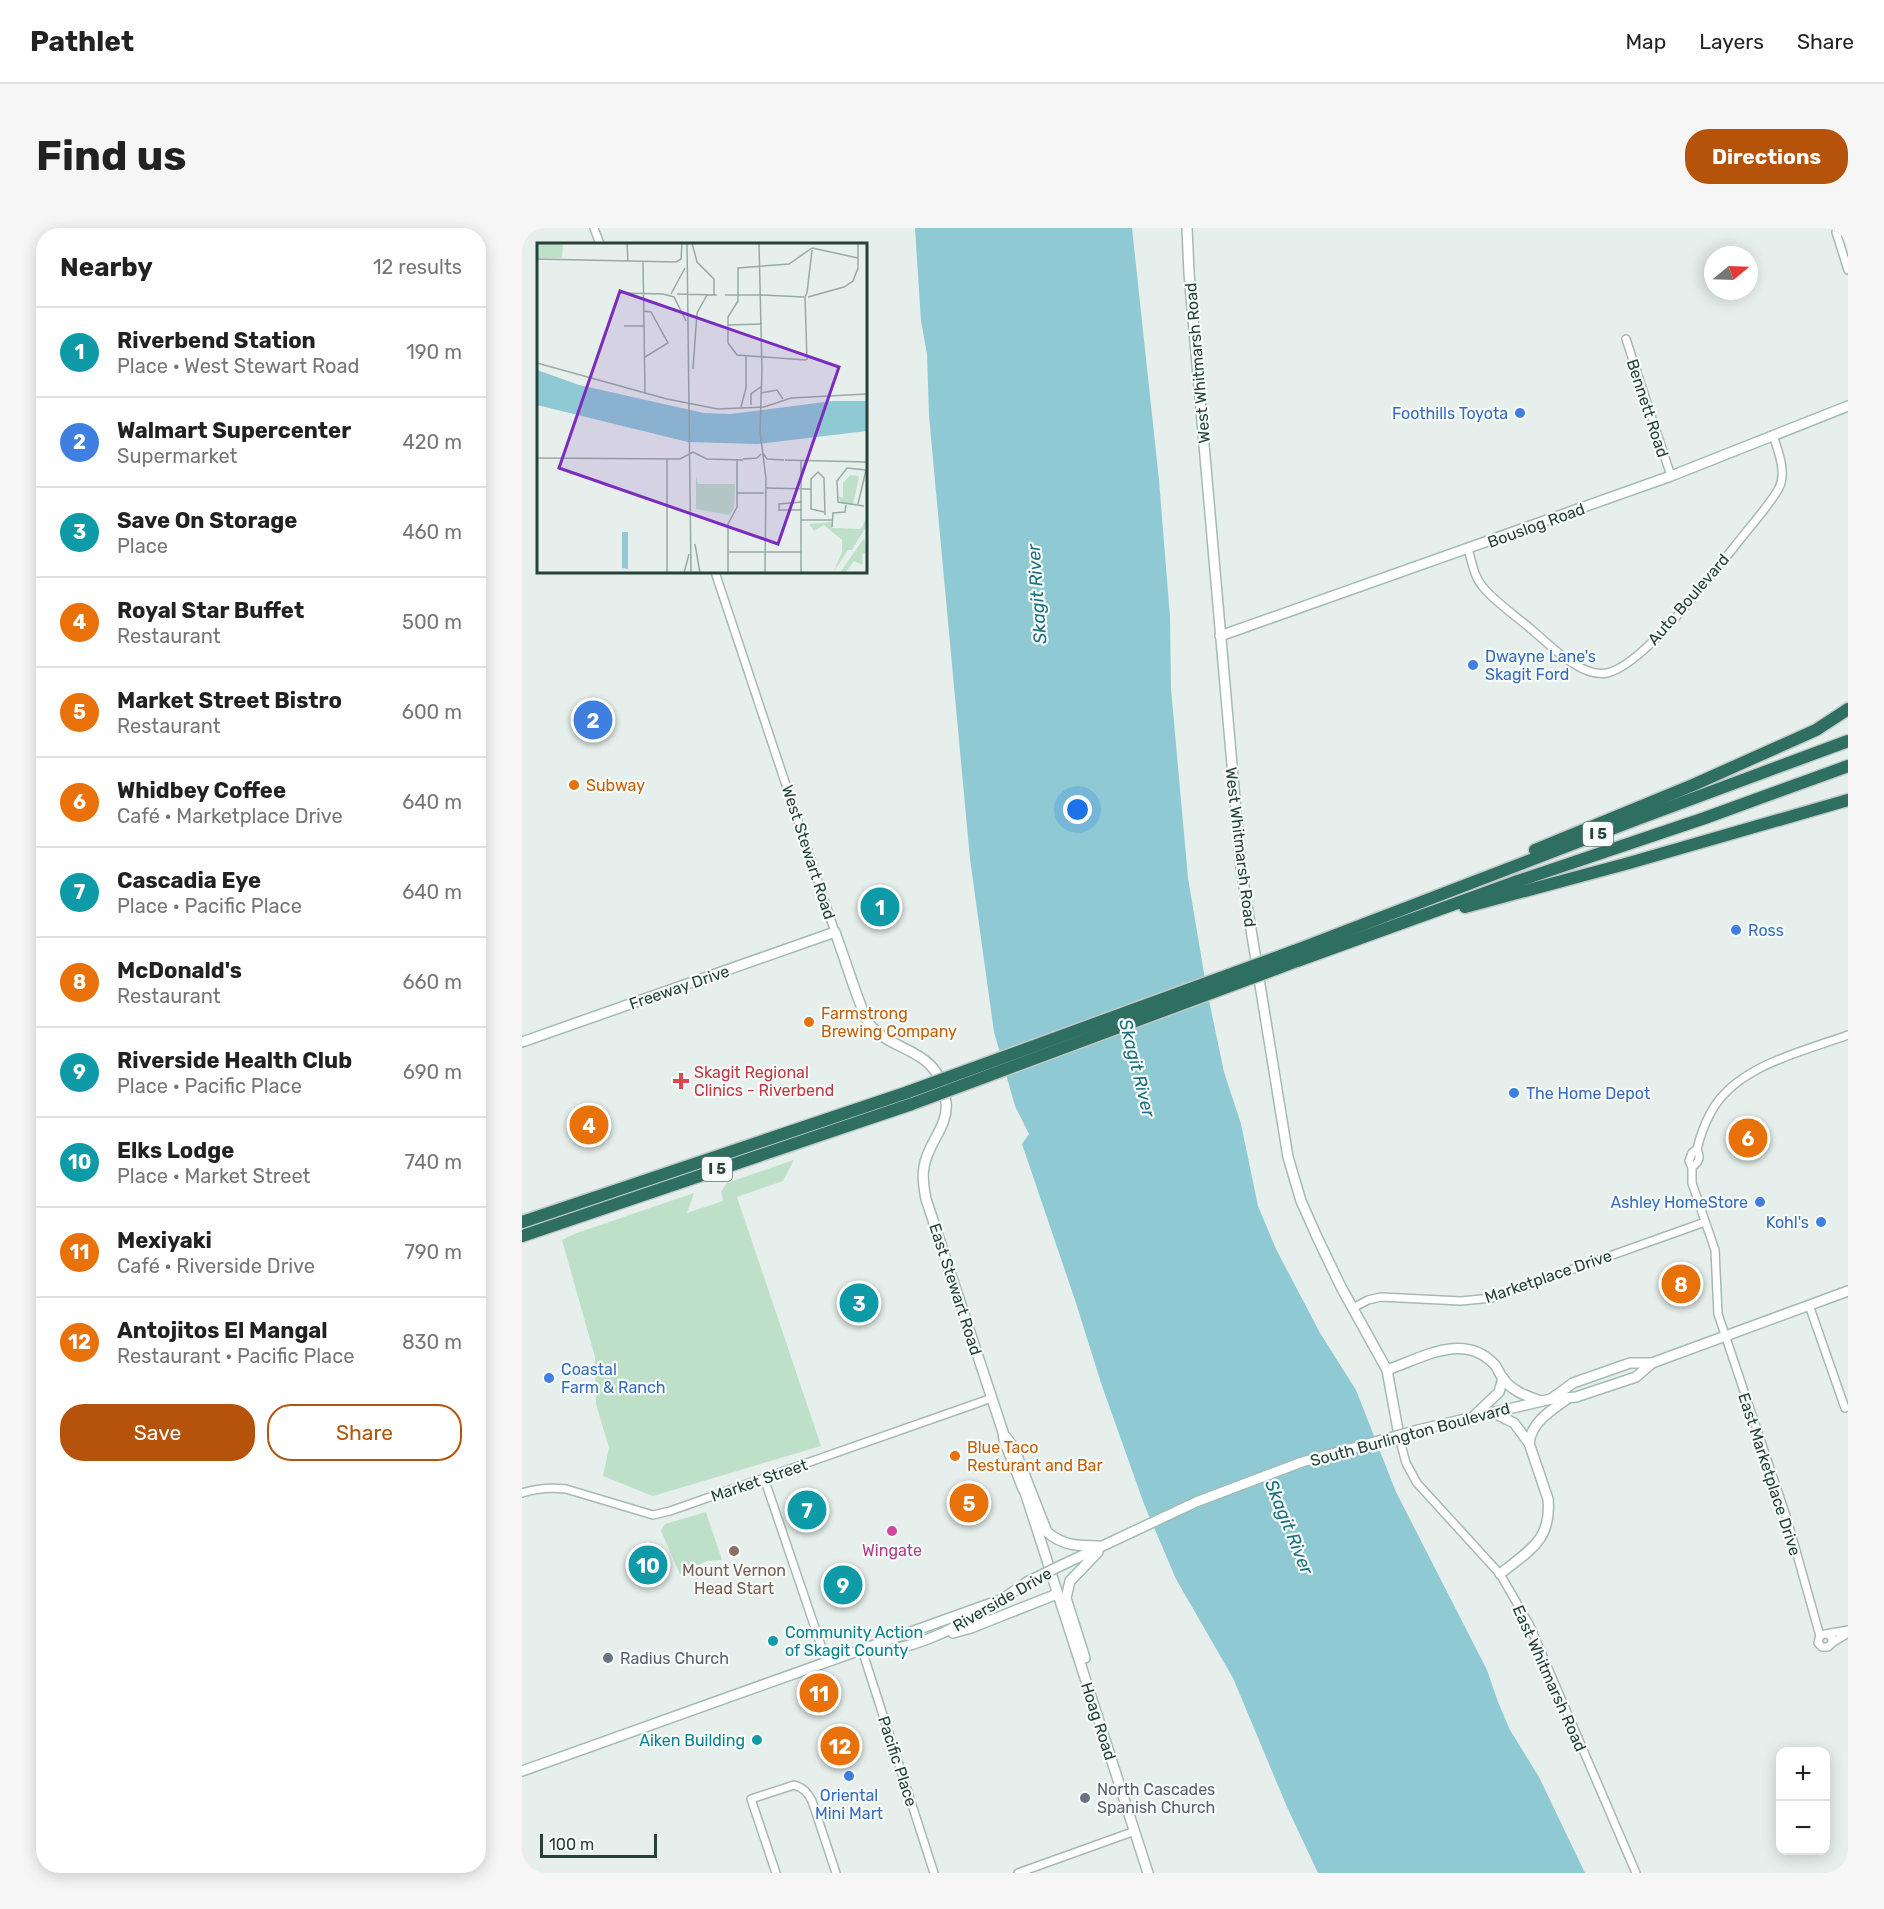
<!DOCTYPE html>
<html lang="en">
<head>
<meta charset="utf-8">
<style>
	:root { --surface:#fff; --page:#f6f6f6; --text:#222; --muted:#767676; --line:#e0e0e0; --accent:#b45309 }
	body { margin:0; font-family:Rubik,sans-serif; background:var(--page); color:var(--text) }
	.controls { position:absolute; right:18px; bottom:18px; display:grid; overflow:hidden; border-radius:12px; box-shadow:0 3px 15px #0003 }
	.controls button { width:54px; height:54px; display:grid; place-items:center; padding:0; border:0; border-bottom:2px solid var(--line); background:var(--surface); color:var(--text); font:30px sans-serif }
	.compass { position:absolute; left:1182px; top:18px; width:54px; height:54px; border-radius:50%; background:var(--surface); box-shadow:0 3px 15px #0003; rotate:71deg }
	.scale { position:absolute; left:18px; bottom:15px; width:117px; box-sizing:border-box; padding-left:6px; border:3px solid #24423a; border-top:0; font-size:16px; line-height:21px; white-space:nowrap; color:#24423a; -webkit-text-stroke:4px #f7fbf9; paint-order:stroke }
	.you { position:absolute; left:556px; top:582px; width:21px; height:21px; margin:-15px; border:4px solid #fff; border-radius:50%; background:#1a73e8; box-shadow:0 0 0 9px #1a73e833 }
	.badge { display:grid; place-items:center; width:39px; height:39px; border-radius:50%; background:var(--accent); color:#fff; font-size:20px; font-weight:700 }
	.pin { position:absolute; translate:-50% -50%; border:3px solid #fff; box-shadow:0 2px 6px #0006 }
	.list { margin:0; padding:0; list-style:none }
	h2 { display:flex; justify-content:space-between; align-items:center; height:78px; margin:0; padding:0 24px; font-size:26px }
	h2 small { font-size:20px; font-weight:400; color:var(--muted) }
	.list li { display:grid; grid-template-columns:39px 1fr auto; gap:18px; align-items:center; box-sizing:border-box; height:90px; padding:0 24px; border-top:2px solid var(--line) }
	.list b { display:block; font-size:22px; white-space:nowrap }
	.list p { margin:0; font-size:20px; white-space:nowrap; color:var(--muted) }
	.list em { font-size:20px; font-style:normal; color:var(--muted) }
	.actions { display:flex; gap:12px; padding:18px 24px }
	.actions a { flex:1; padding:14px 0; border:2px solid var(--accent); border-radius:24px; text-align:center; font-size:21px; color:var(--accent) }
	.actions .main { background:var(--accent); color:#fff }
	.map { position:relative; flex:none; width:1326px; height:1645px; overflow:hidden; border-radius:24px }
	header { display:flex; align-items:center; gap:36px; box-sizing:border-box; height:84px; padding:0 30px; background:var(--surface); border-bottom:2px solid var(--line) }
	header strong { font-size:28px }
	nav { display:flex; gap:33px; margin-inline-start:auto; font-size:21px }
	.intro { display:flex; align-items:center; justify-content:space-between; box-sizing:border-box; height:144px; padding:0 36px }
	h1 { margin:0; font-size:42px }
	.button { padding:15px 27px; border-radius:24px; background:var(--accent); color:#fff; font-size:21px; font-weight:700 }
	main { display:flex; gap:36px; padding:0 36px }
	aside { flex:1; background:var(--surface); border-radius:24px; box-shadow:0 3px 15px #0003 }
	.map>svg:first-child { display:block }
</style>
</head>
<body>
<header>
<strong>Pathlet</strong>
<nav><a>Map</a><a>Layers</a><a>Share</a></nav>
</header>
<div class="intro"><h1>Find us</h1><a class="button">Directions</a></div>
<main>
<aside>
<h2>Nearby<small>12 results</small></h2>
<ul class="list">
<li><span class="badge" style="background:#0f9aa8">1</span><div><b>Riverbend Station</b><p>Place · West Stewart Road</p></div><em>190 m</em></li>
<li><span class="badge" style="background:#3f7fe0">2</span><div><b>Walmart Supercenter</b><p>Supermarket</p></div><em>420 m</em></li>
<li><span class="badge" style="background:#0f9aa8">3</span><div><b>Save On Storage</b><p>Place</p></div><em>460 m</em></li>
<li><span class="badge" style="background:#e8710a">4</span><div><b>Royal Star Buffet</b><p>Restaurant</p></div><em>500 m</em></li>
<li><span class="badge" style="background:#e8710a">5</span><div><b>Market Street Bistro</b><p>Restaurant</p></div><em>600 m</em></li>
<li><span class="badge" style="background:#e8710a">6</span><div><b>Whidbey Coffee</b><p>Café · Marketplace Drive</p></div><em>640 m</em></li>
<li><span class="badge" style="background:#0f9aa8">7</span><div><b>Cascadia Eye</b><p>Place · Pacific Place</p></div><em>640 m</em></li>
<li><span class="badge" style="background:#e8710a">8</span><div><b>McDonald's</b><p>Restaurant</p></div><em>660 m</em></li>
<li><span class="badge" style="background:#0f9aa8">9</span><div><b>Riverside Health Club</b><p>Place · Pacific Place</p></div><em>690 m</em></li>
<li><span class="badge" style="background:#0f9aa8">10</span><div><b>Elks Lodge</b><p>Place · Market Street</p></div><em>740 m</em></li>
<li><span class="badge" style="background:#e8710a">11</span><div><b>Mexiyaki</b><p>Café · Riverside Drive</p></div><em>790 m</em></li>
<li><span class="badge" style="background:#e8710a">12</span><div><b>Antojitos El Mangal</b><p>Restaurant · Pacific Place</p></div><em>830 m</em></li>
</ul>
<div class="actions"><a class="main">Save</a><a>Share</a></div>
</aside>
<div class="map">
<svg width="1326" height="1645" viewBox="0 0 1326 1645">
	<rect width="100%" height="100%" fill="#e6efeb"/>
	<g fill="#bfe0c8">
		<polygon points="272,932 261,953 215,969 299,1218 131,1268 81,1248 87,1220 74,1176 73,1129 40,1012 52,1006 172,965 165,985 201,973 199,964 205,955"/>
		<polygon points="184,1284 200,1332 185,1333 158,1346 139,1303 143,1296"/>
	</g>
	<polygon fill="#8ec9d4" points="393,0 610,0 637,252 648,389 649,461 666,650 685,763 702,844 719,896 736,978 754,1021 798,1105 834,1162 874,1264 965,1442 976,1474 988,1502 1017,1549 1063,1645 796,1645 765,1579 711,1450 654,1351 622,1276 580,1158 553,1072 500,916 507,906 493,878 472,804 448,631 407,188 405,126 399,93"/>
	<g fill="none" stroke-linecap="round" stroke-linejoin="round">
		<g stroke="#a8b8b2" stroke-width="10">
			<g id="street">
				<polyline points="72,0 78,16"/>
				<polyline points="1314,4 1326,42"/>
				<polyline points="1104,111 1149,248"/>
				<path d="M946,321C950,334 952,349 961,359C973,374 994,388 1009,401C1028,417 1059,450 1085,445C1122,437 1188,348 1213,318C1225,302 1248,277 1257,260C1265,244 1256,223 1251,207"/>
				<polyline points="193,344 313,704"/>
				<polyline points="1175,921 1170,925 1167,933 1170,939 1170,955 1193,1022 1196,1086 1265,1291 1298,1408"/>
				<path d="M1170,939C1177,934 1179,930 1175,921C1178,909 1182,897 1188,886C1212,838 1280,824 1326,807"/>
				<polyline points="1287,1077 1323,1180"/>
				<polyline points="831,1080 846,1072 859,1069 939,1073 970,1070 1183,994"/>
				<polyline points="878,1213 884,1235 895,1255 978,1346 1007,1396 1114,1645"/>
				<polyline points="242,1250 305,1435"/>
				<path d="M0,1265C15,1260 28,1259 44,1261L131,1287L148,1283L470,1170"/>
				<polyline points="1306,1406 1310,1410 1310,1415 1306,1419 1300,1419 1296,1415 1298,1407 1326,1402"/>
				<polyline points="1310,1415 1326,1405"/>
				<polyline points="340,1422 412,1645"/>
				<path d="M254,1645L229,1571L272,1557C282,1560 285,1564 290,1573L314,1645"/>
				<polyline points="496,1645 613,1603"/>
			</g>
		</g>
		<g stroke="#a4bbb3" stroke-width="12">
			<g id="secondary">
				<polyline points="665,0 667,45 719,640 766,929 779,973 795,1009 819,1059 865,1142 878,1213"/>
				<polyline points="698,408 1149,248 1326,178"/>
				<path d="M0,814L313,704C321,726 328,748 336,770C339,777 341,785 344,791C366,828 417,814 424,874C427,898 405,916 402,939C400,949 402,961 404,971L481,1204L482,1212L501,1261"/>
				<path d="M865,1142C900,1130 942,1103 973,1137C976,1141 977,1145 980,1149C989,1163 1004,1168 1019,1173"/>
				<polyline points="1029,1171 1051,1155 1108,1135 1130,1135 1326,1063"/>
				<path d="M970,1184L992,1195L1007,1215L1026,1271C1030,1313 1006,1323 978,1346"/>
				<polyline points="953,1187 977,1164 981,1150"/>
				<polyline points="896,1202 1029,1171 1054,1169 1114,1149 1130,1135"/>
				<path d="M484,1209L492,1220L525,1304C541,1318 557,1318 577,1318"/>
				<path d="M1007,1215C1010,1194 1028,1183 1045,1171"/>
				<polyline points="501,1258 626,1645"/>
				<polyline points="540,1337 674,1274 748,1246"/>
				<polyline points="478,1373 505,1354"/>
				<polyline points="431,1405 449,1400 535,1366"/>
				<path d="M342,1422C382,1427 433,1401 466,1380"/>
				<polyline points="563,1430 544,1370 548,1353 576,1324"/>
				<polyline points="0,1543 481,1371"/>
			</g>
		</g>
		<g stroke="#c2cac8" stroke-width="15">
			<g id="highway">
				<polyline points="1013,622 1171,557 1294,502 1326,481"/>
				<polyline points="943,679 1107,635 1326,572"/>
				<polyline points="772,723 1113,592 1326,513"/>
				<polyline points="775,733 996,653 1183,590 1326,538"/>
				<polyline points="0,994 386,864"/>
				<polyline points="0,1008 390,876"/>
			</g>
		</g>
		<use href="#street" stroke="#fff" stroke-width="7"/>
		<use href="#secondary" stroke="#fff" stroke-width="9"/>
		<use href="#highway" stroke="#2f6f62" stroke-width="12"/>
		<g stroke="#a4bbb3" stroke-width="12" stroke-linecap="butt">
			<g id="secondary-bridge">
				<polyline points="748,1246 780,1234 896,1202"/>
				<polyline points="505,1354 540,1337"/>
			</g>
		</g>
		<g stroke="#c2cac8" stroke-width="15" stroke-linecap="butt">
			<g id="highway-bridge">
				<polyline points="386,864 772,723"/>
				<polyline points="390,876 775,733"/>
			</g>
		</g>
		<use href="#secondary-bridge" stroke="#fff" stroke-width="9"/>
		<use href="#highway-bridge" stroke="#2f6f62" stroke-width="12"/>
	</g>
	<g fill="#3f7fe0" stroke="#f7fbf9" stroke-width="2">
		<circle cx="998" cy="185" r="6"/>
		<circle cx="951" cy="437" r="6"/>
		<circle cx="1214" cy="702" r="6"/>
		<circle cx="992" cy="865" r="6"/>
		<circle cx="1238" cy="974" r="6"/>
		<circle cx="1299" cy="994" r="6"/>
		<circle cx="27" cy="1150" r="6"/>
		<circle cx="327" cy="1548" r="6"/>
	</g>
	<g fill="#e8710a" stroke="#f7fbf9" stroke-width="2">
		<circle cx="52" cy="557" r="6"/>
		<circle cx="287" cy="794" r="6"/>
		<circle cx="433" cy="1228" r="6"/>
	</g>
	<path fill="#e0444e" stroke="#f7fbf9" stroke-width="2" d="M156 844h6v6h6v6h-6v6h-6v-6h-6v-6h6z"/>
	<circle fill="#d1479c" stroke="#f7fbf9" stroke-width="2" cx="370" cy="1303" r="6"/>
	<circle fill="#8d6e63" stroke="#f7fbf9" stroke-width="2" cx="212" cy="1323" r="6"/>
	<g fill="#0f9aa8" stroke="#f7fbf9" stroke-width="2">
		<circle cx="251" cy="1413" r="6"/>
		<circle cx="235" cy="1512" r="6"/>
	</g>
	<g fill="#6b7280" stroke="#f7fbf9" stroke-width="2">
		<circle cx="86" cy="1430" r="6"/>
		<circle cx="563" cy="1570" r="6"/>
	</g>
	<g text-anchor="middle" stroke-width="4.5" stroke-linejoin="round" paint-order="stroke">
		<g fill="#f7fbf9" stroke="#637a73" stroke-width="1.5">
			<rect x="1061" y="594" width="30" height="24" rx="4.5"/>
			<rect x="180" y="929" width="30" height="24" rx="4.5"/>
		</g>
		<g font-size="15" font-weight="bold" fill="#24423a">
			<text x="1076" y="611">I 5</text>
			<text x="195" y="946">I 5</text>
		</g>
		<g font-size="16" fill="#24423a" stroke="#f7fbf9">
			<text transform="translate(675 135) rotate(-95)" y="6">West Whitmarsh Road</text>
			<text transform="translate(1126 180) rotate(72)" y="6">Bennett Road</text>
			<text transform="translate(1014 297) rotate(-20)" y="6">Bouslog Road</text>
			<text transform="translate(1166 371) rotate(-49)" y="6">Auto Boulevard</text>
			<text transform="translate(719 619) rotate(83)" y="6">West Whitmarsh Road</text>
			<text transform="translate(287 624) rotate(72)" y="6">West Stewart Road</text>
			<text transform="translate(157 759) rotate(-19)" y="6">Freeway Drive</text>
			<text transform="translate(1026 1048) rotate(-19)" y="6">Marketplace Drive</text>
			<text transform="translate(434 1061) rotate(72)" y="6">East Stewart Road</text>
			<text transform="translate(888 1206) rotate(-15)" y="6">South Burlington Boulevard</text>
			<text transform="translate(1248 1246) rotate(72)" y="6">East Marketplace Drive</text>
			<text transform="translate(237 1252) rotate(-19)" y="6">Market Street</text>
			<text transform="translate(480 1371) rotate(-30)" y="6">Riverside Drive</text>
			<text transform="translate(1028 1450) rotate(66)" y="6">East Whitmarsh Road</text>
			<text transform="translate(577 1493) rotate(72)" y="6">Hoag Road</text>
			<text transform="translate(376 1533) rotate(72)" y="6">Pacific Place</text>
		</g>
		<g font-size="16" fill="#366cbe" stroke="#f7fbf9" text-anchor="start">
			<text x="986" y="191" text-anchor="end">Foothills Toyota</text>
			<text x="963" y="434">Dwayne Lane's<tspan x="963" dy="18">Skagit Ford</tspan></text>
			<text x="1226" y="708">Ross</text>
			<text x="1004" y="871">The Home Depot</text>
			<text x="1226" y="980" text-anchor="end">Ashley HomeStore</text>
			<text x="1287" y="1000" text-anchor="end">Kohl's</text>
			<text x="39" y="1147">Coastal<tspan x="39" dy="18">Farm &amp; Ranch</tspan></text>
			<text x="327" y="1573" text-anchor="middle">Oriental<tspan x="327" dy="18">Mini Mart</tspan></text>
		</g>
		<g font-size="16" fill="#c56008" stroke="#f7fbf9" text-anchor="start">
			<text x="64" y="563">Subway</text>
			<text x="299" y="791">Farmstrong<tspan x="299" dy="18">Brewing Company</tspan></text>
			<text x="445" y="1225">Blue Taco<tspan x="445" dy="18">Resturant and Bar</tspan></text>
		</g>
		<g font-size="16" fill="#be3a42" stroke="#f7fbf9" text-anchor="start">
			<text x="172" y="850">Skagit Regional<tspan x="172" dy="18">Clinics - Riverbend</tspan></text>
		</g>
		<g font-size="16" fill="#b23c85" stroke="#f7fbf9">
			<text x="370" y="1328">Wingate</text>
		</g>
		<g font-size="16" fill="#785e54" stroke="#f7fbf9">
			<text x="212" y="1348">Mount Vernon<tspan x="212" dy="18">Head Start</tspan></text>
		</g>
		<g font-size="16" fill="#0d838f" stroke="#f7fbf9" text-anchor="start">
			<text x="263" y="1410">Community Action<tspan x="263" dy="18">of Skagit County</tspan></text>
			<text x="223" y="1518" text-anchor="end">Aiken Building</text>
		</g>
		<g font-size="16" fill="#5b616d" stroke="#f7fbf9" text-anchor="start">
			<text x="98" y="1436">Radius Church</text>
			<text x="575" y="1567">North Cascades<tspan x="575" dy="18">Spanish Church</tspan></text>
		</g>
		<g font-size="18" font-style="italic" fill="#1c6f80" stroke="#f7fbf9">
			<text transform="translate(515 366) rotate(-94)" y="6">Skagit River</text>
			<text transform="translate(615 840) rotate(76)" y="6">Skagit River</text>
			<text transform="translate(767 1299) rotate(68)" y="6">Skagit River</text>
		</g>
	</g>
	<g transform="translate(15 15)">
		<rect width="330" height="330" fill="#e6efeb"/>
		<path d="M0,0H26L25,15H0ZM159,232L161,241H198L197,266L192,272L159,266ZM313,232L322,233L316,262L306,261L301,254H306V240ZM330,273V282L315,307H311L297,328L305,309V297L287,282L277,288L272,281L294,279L296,285L324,286ZM327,295L330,308L325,312L326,322L317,318L308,330H303Z" fill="#bfe0c8"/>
		<path d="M0,127L42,142L167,170L193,171L296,158H330V188L221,201L151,199L0,162ZM85,289H91V326L85,325Z" fill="#8ec9d4"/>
		<path fill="none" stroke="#98aaa4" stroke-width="1.5" d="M90,0L91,18M150,0L154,330M155,0L160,19L177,36V52M222,0L225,127M275,5L321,15M0,16L139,19L144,16L145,0M106,18L108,151M83,50L126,51M270,50L268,54L270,117V112M270,50L275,7M126,51L137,54L149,78M134,51L148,25M140,51L180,52M188,52H224M224,52L267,54M271,54L307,44L316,38L321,25V0M107,68L114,69L131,100L108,114M191,82L225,81M87,83H108M269,117L200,112L191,100V74L201,58V25L252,21L275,5M0,120L130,156L181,166L227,164L254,155L330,151M156,126L160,70L170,52M225,127L223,188L229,236L228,330M224,150L240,147L246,156M214,162V151L225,143M204,164L209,145V113M226,210L230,216L247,217M0,215L143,216L156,209L170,216L206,217M130,216V330M206,216L220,215L224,211M248,217L330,219M264,217V330M281,229L274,236V266L287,269M281,229L287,235L288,272M228,245L274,246M200,250H227M265,259L242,261V267H265M321,261L329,227L310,225L300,238L301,259L327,263M264,277H295M295,284L296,270L308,269L309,262M158,301L163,330M191,309H264M147,330L152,311M191,330V281L200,264V216"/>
		<path fill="#7b2cbf" fill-opacity="0.15" stroke="#7b2cbf" stroke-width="3" d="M83,48L302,124L241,301L22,225Z"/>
		<rect width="330" height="330" fill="none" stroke="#24423a" stroke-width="3"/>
	</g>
</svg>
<div class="controls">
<button>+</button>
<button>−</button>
</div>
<svg class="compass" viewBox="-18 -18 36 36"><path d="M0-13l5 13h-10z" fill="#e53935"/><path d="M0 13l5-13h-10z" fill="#767676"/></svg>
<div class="scale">100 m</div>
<div class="you"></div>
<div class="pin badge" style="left:358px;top:679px;background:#0f9aa8">1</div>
<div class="pin badge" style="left:71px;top:492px;background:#3f7fe0">2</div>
<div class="pin badge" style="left:337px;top:1075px;background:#0f9aa8">3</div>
<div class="pin badge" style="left:67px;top:897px;background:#e8710a">4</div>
<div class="pin badge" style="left:447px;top:1275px;background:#e8710a">5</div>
<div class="pin badge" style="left:1226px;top:910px;background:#e8710a">6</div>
<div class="pin badge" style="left:285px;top:1282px;background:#0f9aa8">7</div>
<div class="pin badge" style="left:1159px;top:1056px;background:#e8710a">8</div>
<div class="pin badge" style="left:321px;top:1357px;background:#0f9aa8">9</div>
<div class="pin badge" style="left:126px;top:1337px;background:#0f9aa8">10</div>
<div class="pin badge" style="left:297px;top:1465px;background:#e8710a">11</div>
<div class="pin badge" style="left:318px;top:1518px;background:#e8710a">12</div>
</div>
</main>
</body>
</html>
